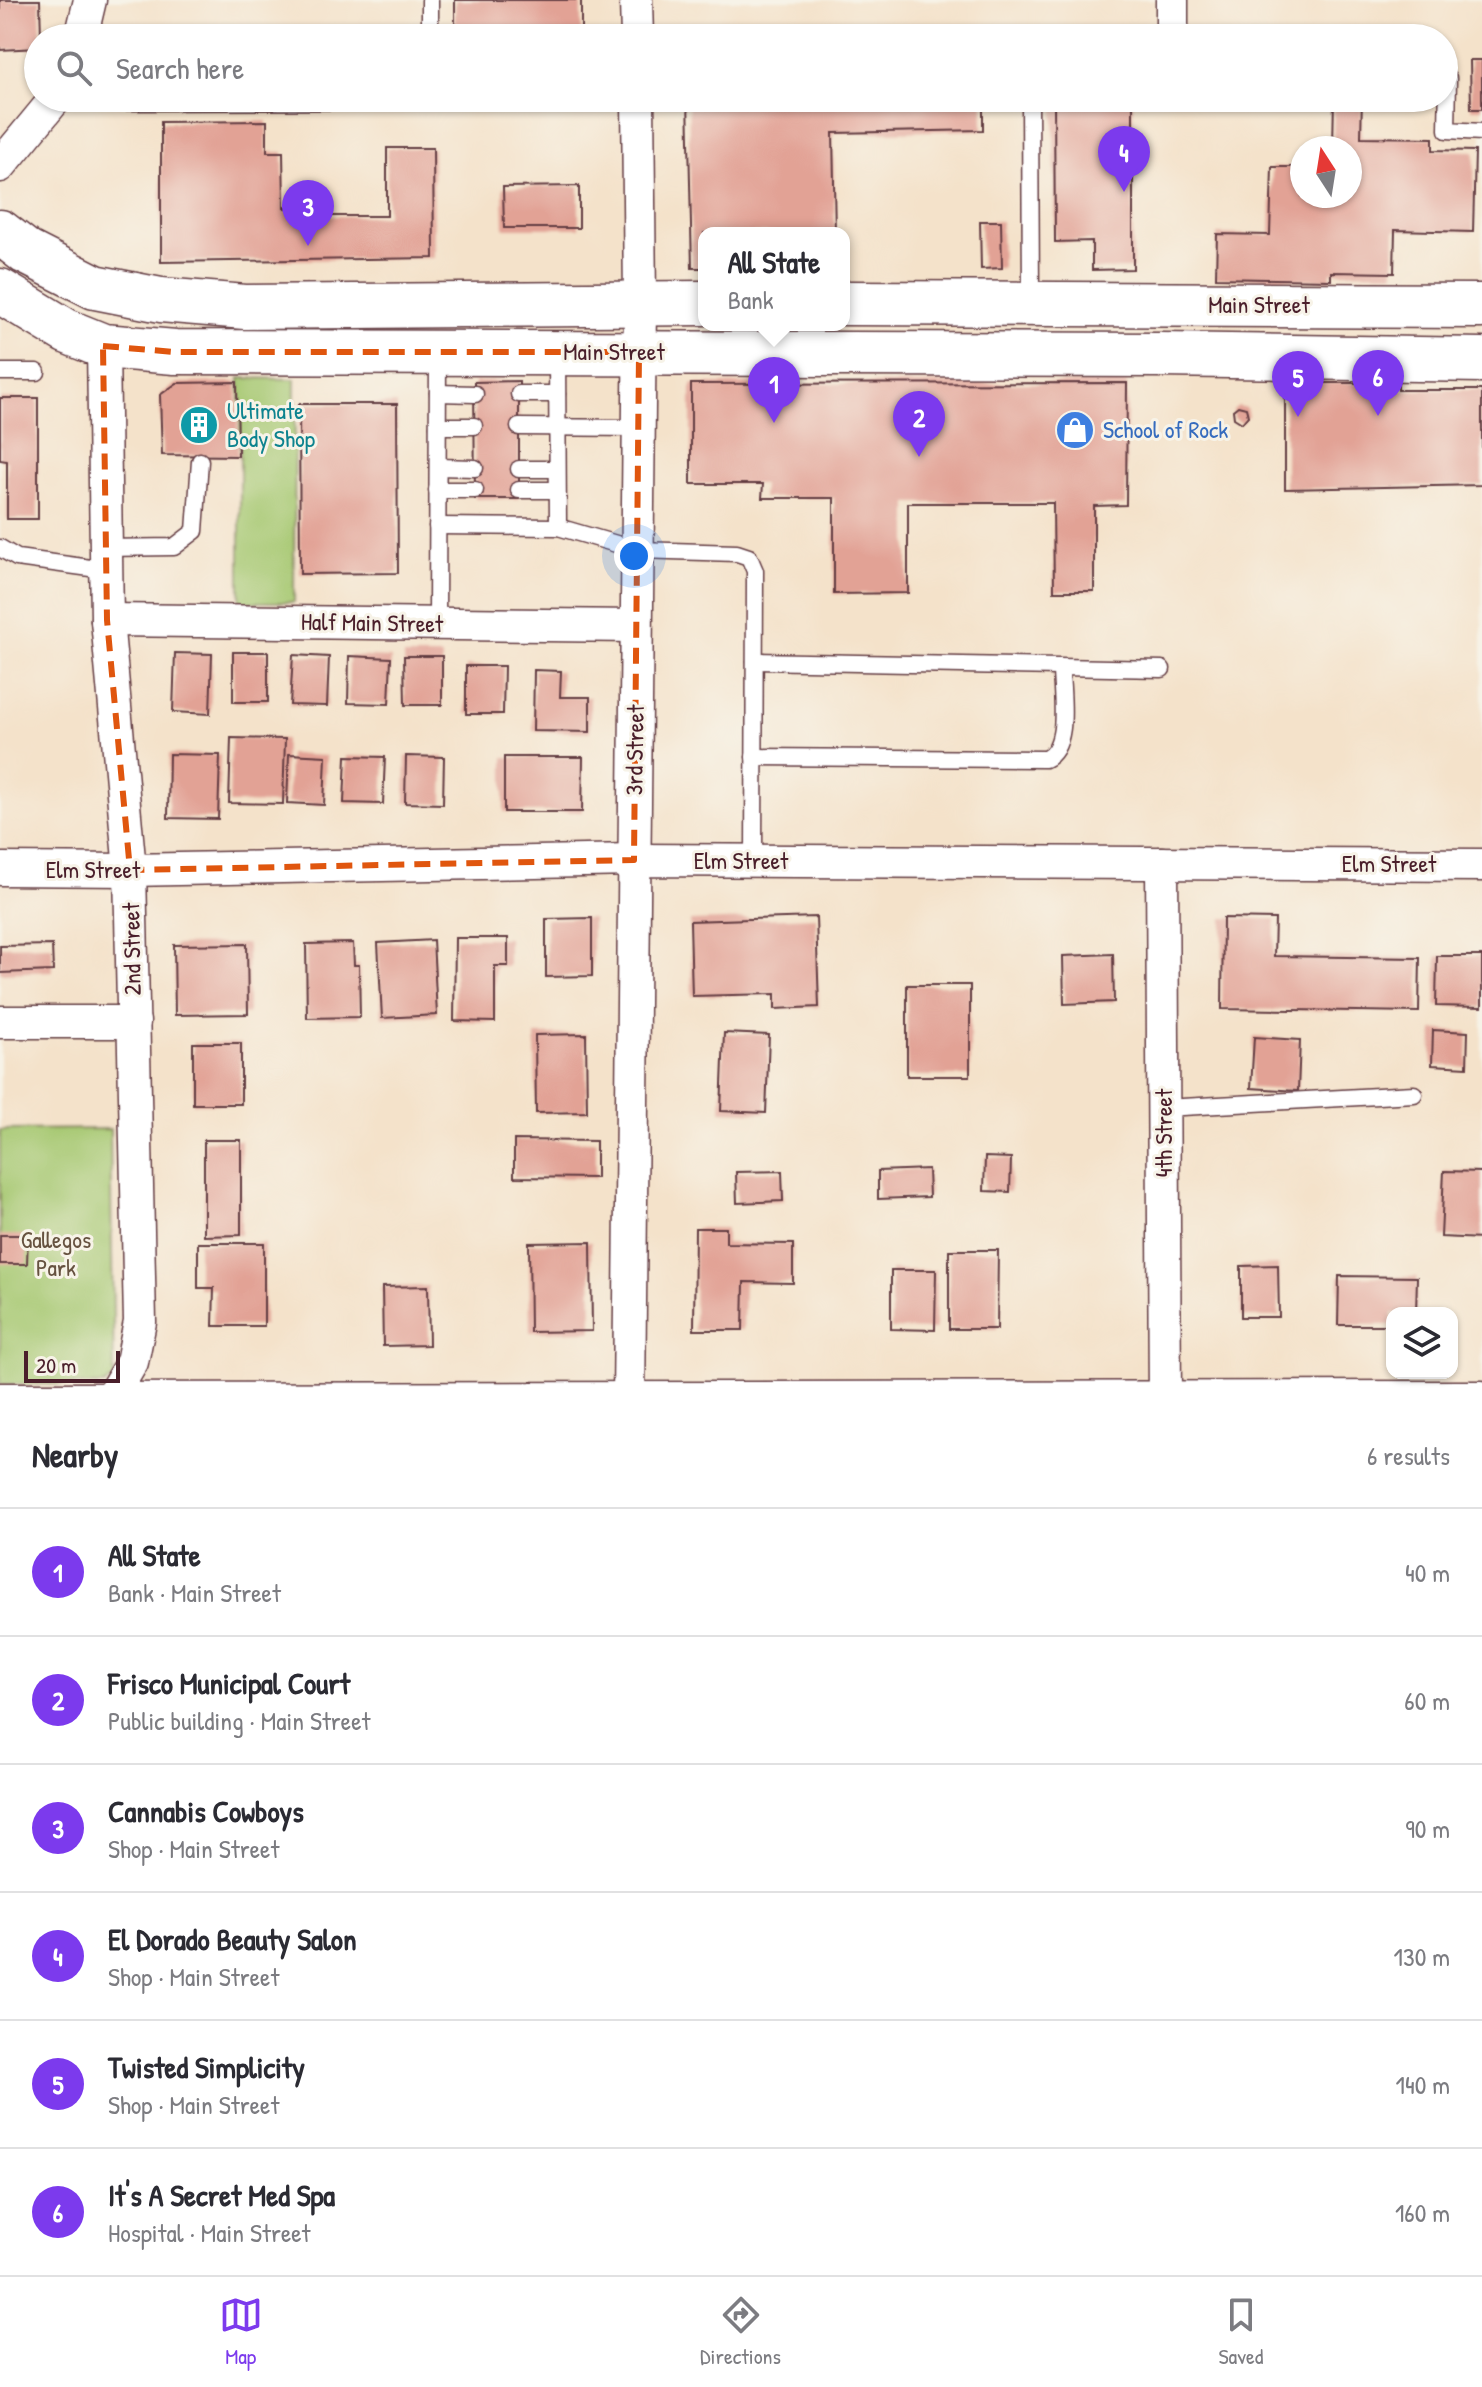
<!DOCTYPE html>
<html lang="en">
<head>
<meta charset="utf-8">
<style>
	:root { --surface:#fff; --page:#f2f2f3; --text:#2b2b33; --muted:#7c7c81; --line:#e1e1e2; --accent:#7c3aed }
	body { margin:0; font-family:"Patrick Hand",sans-serif; background:var(--page); color:var(--text) }
	.controls { position:absolute; right:24px; bottom:24px; display:grid; overflow:hidden; border-radius:16px; box-shadow:0 2px 6px #0004 }
	.controls button { width:72px; height:72px; display:grid; place-items:center; padding:0; border:0; border-bottom:2px solid var(--line); background:var(--surface); color:var(--text); font:40px sans-serif }
	.compass { position:absolute; left:1290px; top:136px; width:72px; height:72px; border-radius:50%; background:var(--surface); box-shadow:0 2px 6px #0004; rotate:348deg }
	.scale { position:absolute; left:24px; bottom:20px; width:96px; box-sizing:border-box; padding-left:8px; border:4px solid #4a1f2b; border-top:0; font-size:22px; line-height:28px; white-space:nowrap; color:#4a1f2b; -webkit-text-stroke:6px #f7f3e8; paint-order:stroke }
	.you { position:absolute; left:634px; top:556px; width:28px; height:28px; margin:-20px; border:6px solid #fff; border-radius:50%; background:#1a73e8; box-shadow:0 0 0 12px #1a73e833 }
	.badge { display:grid; place-items:center; width:52px; height:52px; border-radius:50%; background:var(--accent); color:#fff; font-size:26px; font-weight:700 }
	.pin { position:absolute; translate:-50% -66px; filter:drop-shadow(0 2px 4px #0008) }
	.pin::after { content:''; position:absolute; top:42px; width:28px; height:24px; background:inherit; clip-path:polygon(0 0,100% 0,50% 100%) }
	.popup { position:absolute; left:698px; top:227px; width:152px; height:104px; box-sizing:border-box; display:grid; place-content:center; border-radius:16px; background:var(--surface); filter:drop-shadow(0 2px 6px #0005); font-size:26px; white-space:nowrap; color:var(--muted) }
	.popup b { font-size:30px; color:var(--text) }
	.popup::after { content:''; position:absolute; left:50%; top:100%; margin-left:-16px; border:16px solid transparent; border-top-color:var(--surface) }
	.list { margin:0; padding:0; list-style:none }
	h2 { display:flex; justify-content:space-between; align-items:center; height:104px; margin:0; padding:0 32px; font-size:34px }
	h2 small { font-size:26px; font-weight:400; color:var(--muted) }
	.list li { display:grid; grid-template-columns:52px 1fr auto; gap:24px; align-items:center; box-sizing:border-box; height:128px; padding:0 32px; border-top:2px solid var(--line) }
	.list b { display:block; font-size:30px; white-space:nowrap }
	.list p { margin:0; font-size:26px; white-space:nowrap; color:var(--muted) }
	.list em { font-size:26px; font-style:normal; color:var(--muted) }
	.icon { flex:none; width:44px; height:44px; fill:none; stroke:currentColor; stroke-width:2; stroke-linecap:round; stroke-linejoin:round }
	.map { position:relative; flex:none; width:1482px; height:1403px; overflow:hidden }
	.search { position:absolute; background:var(--surface); box-shadow:0 2px 6px #0004; left:24px; right:24px; top:24px; height:88px; display:flex; align-items:center; gap:20px; box-sizing:border-box; padding:0 28px; border-radius:44px; color:var(--muted); font-size:30px }
	.sheet { height:872px; background:var(--surface) }
	nav { display:flex; justify-content:space-around; align-items:center; box-sizing:border-box; height:112px; border-top:2px solid var(--line); background:var(--surface); font-size:22px; color:var(--muted) }
	nav a { display:grid; justify-items:center; gap:4px }
	nav .on { color:var(--accent) }
	.map>svg:first-child { display:block }
</style>
</head>
<body>
<div class="map">
<svg width="1482" height="1403" viewBox="0 0 1482 1403">
	<rect width="100%" height="100%" fill="#f7f3e8"/>
	<filter id="ink" filterUnits="userSpaceOnUse"><feTurbulence type="fractalNoise" baseFrequency=".0125" numOctaves="2"/><feDisplacementMap in="SourceGraphic" scale="16" xChannelSelector="R" yChannelSelector="G"/><feConvolveMatrix kernelMatrix="1 2 1 2 8 2 1 2 1" color-interpolation-filters="sRGB"/></filter>
	<filter id="wash" filterUnits="userSpaceOnUse"><feTurbulence type="fractalNoise" baseFrequency=".006" numOctaves="4" result="noise"/><feDisplacementMap in="SourceGraphic" scale="32" xChannelSelector="R" yChannelSelector="G"/><feGaussianBlur stdDeviation="1.8" result="paint"/><feColorMatrix in="noise" values="0 0 0 0 0 0 0 0 0 0 0 0 0 0 0 0 0 1.4 0 .05"/><feComposite in="paint" operator="in"/></filter>
	<g filter="url(#wash)">
		<rect width="100%" height="100%" fill="#f4e2ca"/>
		<g fill="#a6c871" stroke="#78744e" stroke-width="2">
			<polygon points="240,378 295,379 294,602 240,602"/>
			<polygon points="110,1129 114,1378 104,1385 0,1384 0,1130"/>
		</g>
		<g id="blocks">
			<g fill="#e2a295">
				<polygon points="0,0 40,0 41,38 38,38 38,48 0,50"/>
				<polygon points="455,0 581,0 581,35 455,37"/>
				<polygon points="1470,60 1482,60 1482,109 1471,109"/>
				<polygon points="688,98 983,98 983,130 833,133 835,233 704,233 704,268 692,268"/>
				<polygon points="1054,98 1133,98 1133,269 1092,270 1092,241 1055,242"/>
				<polygon points="1334,98 1362,98 1361,137 1433,138 1433,150 1475,151 1473,232 1395,230 1394,273 1331,272 1331,280 1216,278 1217,234 1270,235 1272,167 1302,167 1302,196 1350,196 1350,148 1333,148"/>
				<polygon points="267,121 267,152 283,152 284,208 330,208 330,216 387,216 387,148 433,148 434,258 161,262 161,122"/>
				<polygon points="579,186 579,228 504,228 503,187"/>
				<polygon points="980,221 1001,221 1002,268 981,269"/>
				<polygon points="519,381 519,499 475,499 474,382"/>
				<polygon points="237,382 238,456 162,455 160,395 177,383"/>
				<polygon points="1127,383 1126,505 1094,506 1094,591 1054,591 1053,503 908,503 908,593 834,594 834,498 762,498 763,484 691,484 691,384"/>
				<polygon points="1285,383 1398,383 1398,390 1482,390 1482,485 1285,489"/>
				<polygon points="0,398 38,398 38,519 7,519 7,461 0,460"/>
				<polygon points="299,404 397,404 398,573 300,574"/>
				<polygon points="1238,406 1246,408 1248,416 1242,423 1234,418 1233,410"/>
				<rect x="233" y="652" width="35" height="50"/>
				<polygon points="175,653 212,654 210,714 173,712"/>
				<polygon points="293,655 329,657 327,706 290,705"/>
				<polygon points="349,656 391,658 389,704 348,703"/>
				<polygon points="404,656 442,656 442,705 405,705"/>
				<polygon points="466,666 504,666 503,714 466,714"/>
				<polygon points="534,670 561,671 560,697 590,697 590,732 533,731"/>
				<polygon points="231,738 285,739 283,804 229,803"/>
				<polygon points="169,754 220,755 218,819 168,818"/>
				<polygon points="289,754 326,756 324,805 287,803"/>
				<polygon points="346,756 385,757 383,804 344,803"/>
				<polygon points="406,756 444,757 443,804 405,803"/>
				<polygon points="504,757 583,757 582,812 504,812"/>
				<polygon points="816,917 819,1007 775,1009 775,994 692,996 690,921"/>
				<polygon points="592,918 592,976 546,977 546,919"/>
				<polygon points="1223,918 1275,919 1274,956 1420,958 1419,1012 1222,1009"/>
				<polygon points="455,938 508,938 508,966 495,966 495,1022 454,1021"/>
				<polygon points="433,940 437,1015 382,1018 378,943"/>
				<polygon points="353,943 354,965 359,965 360,1017 307,1018 306,944"/>
				<polygon points="247,944 248,1014 175,1015 174,945"/>
				<polygon points="52,945 53,971 0,973 0,946"/>
				<polygon points="1113,954 1114,1002 1064,1004 1063,956"/>
				<polygon points="1437,956 1482,956 1482,1007 1436,1006"/>
				<rect x="907" y="985" width="63" height="91"/>
				<polygon points="1433,1030 1468,1032 1467,1067 1432,1065"/>
				<polygon points="724,1033 769,1035 766,1113 721,1111"/>
				<polygon points="586,1034 587,1112 536,1113 535,1035"/>
				<polygon points="1254,1037 1300,1040 1298,1091 1251,1088"/>
				<rect x="193" y="1043" width="48" height="61"/>
				<polygon points="204,1140 241,1140 241,1235 204,1236"/>
				<polygon points="514,1140 596,1141 596,1178 514,1177"/>
				<polygon points="985,1157 1011,1158 1010,1192 984,1191"/>
				<polygon points="928,1169 929,1197 878,1199 878,1171"/>
				<polygon points="782,1171 783,1201 737,1203 736,1172"/>
				<polygon points="1444,1171 1482,1172 1482,1239 1441,1237"/>
				<polygon points="695,1228 726,1228 726,1243 793,1244 793,1283 744,1282 743,1330 694,1330"/>
				<polygon points="0,1235 28,1235 27,1264 0,1264"/>
				<polygon points="591,1242 592,1331 530,1332 529,1243"/>
				<polygon points="198,1243 264,1243 264,1326 213,1326 214,1288 198,1288"/>
				<polygon points="949,1250 998,1250 997,1329 949,1329"/>
				<polygon points="1278,1265 1279,1317 1241,1317 1241,1266"/>
				<polygon points="891,1270 936,1270 935,1330 891,1329"/>
				<polygon points="1339,1276 1417,1277 1416,1313 1392,1313 1392,1325 1338,1325"/>
				<polygon points="428,1286 429,1345 383,1346 382,1287"/>
			</g>
		</g>
	</g>
	<g filter="url(#ink)">
		<use href="#blocks" fill-opacity="0" stroke="#643c43" stroke-width="2"/>
		<g fill="none" stroke-linecap="round" stroke-linejoin="round">
			<g stroke="#643c43" stroke-width="19">
				<g id="service">
					<polyline points="430,0 430,38"/>
					<polyline points="1448,78 1447,130 1482,132"/>
					<polyline points="90,98 113,102 401,101 405,98"/>
					<polyline points="1030,98 1031,300"/>
					<polyline points="0,372 37,372"/>
					<polyline points="438,393 475,394"/>
					<polyline points="519,394 557,394"/>
					<polyline points="438,426 474,426"/>
					<polyline points="519,427 638,428"/>
					<polyline points="438,467 475,468"/>
					<polyline points="519,469 557,469"/>
					<polyline points="437,490 475,490"/>
					<polyline points="519,490 557,490"/>
					<polyline points="437,526 558,527 557,354"/>
					<polyline points="558,527 637,550 737,553 749,557 755,571 754,861"/>
					<polyline points="0,548 17,558 105,570"/>
					<polyline points="104,548 174,547 195,531 200,461"/>
					<polyline points="437,624 438,354"/>
					<polyline points="755,661 1162,669"/>
					<path d="M754,757L1045,759C1071,747 1061,693 1061,668"/>
					<polyline points="1164,1108 1414,1094"/>
				</g>
			</g>
			<g stroke="#643c43" stroke-width="35">
				<g id="minor">
					<polyline points="636,0 637,38"/>
					<polyline points="1172,0 1172,38"/>
					<polyline points="81,38 90,0"/>
					<polyline points="0,166 56,98"/>
					<polyline points="103,346 107,620 130,870 140,1322 132,1362 108,1403"/>
					<polyline points="107,620 636,626"/>
					<polyline points="1162,863 1165,1403"/>
					<polyline points="0,869 130,870 634,860 1482,865"/>
					<polyline points="0,1022 134,1022"/>
					<polyline points="0,1399 1482,1397"/>
					<polyline points="629,1403 640,303 638,98"/>
				</g>
			</g>
			<g stroke="#643c43" stroke-width="47">
				<g id="secondary">
					<polyline points="0,232 26,252 95,287 161,300 245,307 704,303"/>
					<polyline points="0,291 66,331 103,346 175,352 1161,355 1482,360"/>
					<polyline points="844,303 1482,306"/>
				</g>
			</g>
			<use href="#service" stroke="#fff" stroke-width="16"/>
			<use href="#minor" stroke="#fff" stroke-width="32"/>
			<use href="#secondary" stroke="#fff" stroke-width="44"/>
		</g>
	</g>
	<path fill="none" stroke="#e0560e" stroke-width="6" stroke-dasharray="16 10" stroke-linejoin="round" d="M103,346L175,352H639L634,860L130,870L107,620Z"/>
	<defs>
		<g id="building-disc" transform="scale(2)"><circle r="9.5" fill="#0f9aa8" stroke="#f7f3e8"/><path d="M-4-6H4V6H1V3H-1V6H-4ZM-2.5-4.3h1.7v1.8h-1.7ZM.8-4.3h1.7v1.8H.8ZM-2.5-1h1.7V.8h-1.7ZM.8-1h1.7V.8H.8Z" fill="#fff"/></g>
		<g id="shop-disc" transform="scale(2)"><circle r="9.5" fill="#3f7fe0" stroke="#f7f3e8"/><path d="M-5-2.5h2.3a2.7 3.5 0 0 1 5.4 0H5L5.5 6h-11ZM-1.5-2.5h3a1.5 2.3 0 0 0-3 0Z" fill="#fff"/></g>
	</defs>
	<g fill-rule="evenodd">
		<use href="#building-disc" x="199" y="425"/>
		<use href="#shop-disc" x="1075" y="430"/>
	</g>
	<g text-anchor="middle" stroke-width="6" stroke-linejoin="round" paint-order="stroke">
		<g font-size="24" fill="#4a1f2b" stroke="#f7f3e8">
			<text x="1259" y="313">Main Street</text>
			<text x="614" y="360">Main Street</text>
			<text transform="translate(372 623) rotate(1)" y="8">Half Main Street</text>
			<text transform="translate(635 750) rotate(-89)" y="8">3rd Street</text>
			<text x="741" y="869">Elm Street</text>
			<text x="1389" y="872">Elm Street</text>
			<text x="93" y="878">Elm Street</text>
			<text transform="translate(132 949) rotate(-91)" y="8">2nd Street</text>
			<text transform="translate(1164 1133) rotate(-90)" y="8">4th Street</text>
		</g>
		<g font-size="24" fill="#0d838f" stroke="#f7f3e8" text-anchor="start">
			<text x="227" y="419">Ultimate<tspan x="227" dy="28">Body Shop</tspan></text>
		</g>
		<g font-size="24" fill="#366cbe" stroke="#f7f3e8" text-anchor="start">
			<text x="1103" y="438">School of Rock</text>
		</g>
		<g font-size="24" fill="#665240" stroke="#f7f3e8">
			<text x="56" y="1248">Gallegos<tspan x="56" dy="28">Park</tspan></text>
		</g>
	</g>
</svg>
<div class="controls">
<button><svg class="icon" aria-label="layers" viewBox="0 0 24 24"><path d="M12 4l9 5-9 5-9-5zM3 14l9 5 9-5"/></svg></button>
</div>
<svg class="compass" viewBox="-18 -18 36 36"><path d="M0-13l5 13h-10z" fill="#e53935"/><path d="M0 13l5-13h-10z" fill="#7c7c81"/></svg>
<div class="scale">20 m</div>
<div class="you"></div>
<div class="pin badge" style="left:774px;top:423px">1</div>
<div class="popup"><b>All State</b>Bank</div>
<div class="pin badge" style="left:919px;top:457px">2</div>
<div class="pin badge" style="left:308px;top:246px">3</div>
<div class="pin badge" style="left:1124px;top:192px">4</div>
<div class="pin badge" style="left:1298px;top:417px">5</div>
<div class="pin badge" style="left:1378px;top:416px">6</div>
<div class="search"><svg class="icon" aria-label="search" viewBox="0 0 24 24"><circle cx="10" cy="10" r="6"/><path d="M15 15l6 6"/></svg>Search here</div>
</div>
<section class="sheet">
<h2>Nearby<small>6 results</small></h2>
<ul class="list">
<li><span class="badge">1</span><div><b>All State</b><p>Bank · Main Street</p></div><em>40 m</em></li>
<li><span class="badge">2</span><div><b>Frisco Municipal Court</b><p>Public building · Main Street</p></div><em>60 m</em></li>
<li><span class="badge">3</span><div><b>Cannabis Cowboys</b><p>Shop · Main Street</p></div><em>90 m</em></li>
<li><span class="badge">4</span><div><b>El Dorado Beauty Salon</b><p>Shop · Main Street</p></div><em>130 m</em></li>
<li><span class="badge">5</span><div><b>Twisted Simplicity</b><p>Shop · Main Street</p></div><em>140 m</em></li>
<li><span class="badge">6</span><div><b>It's A Secret Med Spa</b><p>Hospital · Main Street</p></div><em>160 m</em></li>
</ul>
</section>
<nav>
<a class="on"><svg class="icon" aria-label="map" viewBox="0 0 24 24"><path d="M3 6l6-2 6 2 6-2v14l-6 2-6-2-6 2zM9 4v14M15 6v14"/></svg>Map</a>
<a><svg class="icon" aria-label="directions" viewBox="0 0 24 24"><path d="M12 3l9 9-9 9-9-9zM9 14v-3h6M13 9l2 2-2 2"/></svg>Directions</a>
<a><svg class="icon" aria-label="saved" viewBox="0 0 24 24"><path d="M7 4h10v16l-5-4-5 4z"/></svg>Saved</a>
</nav>
</body>
</html>
